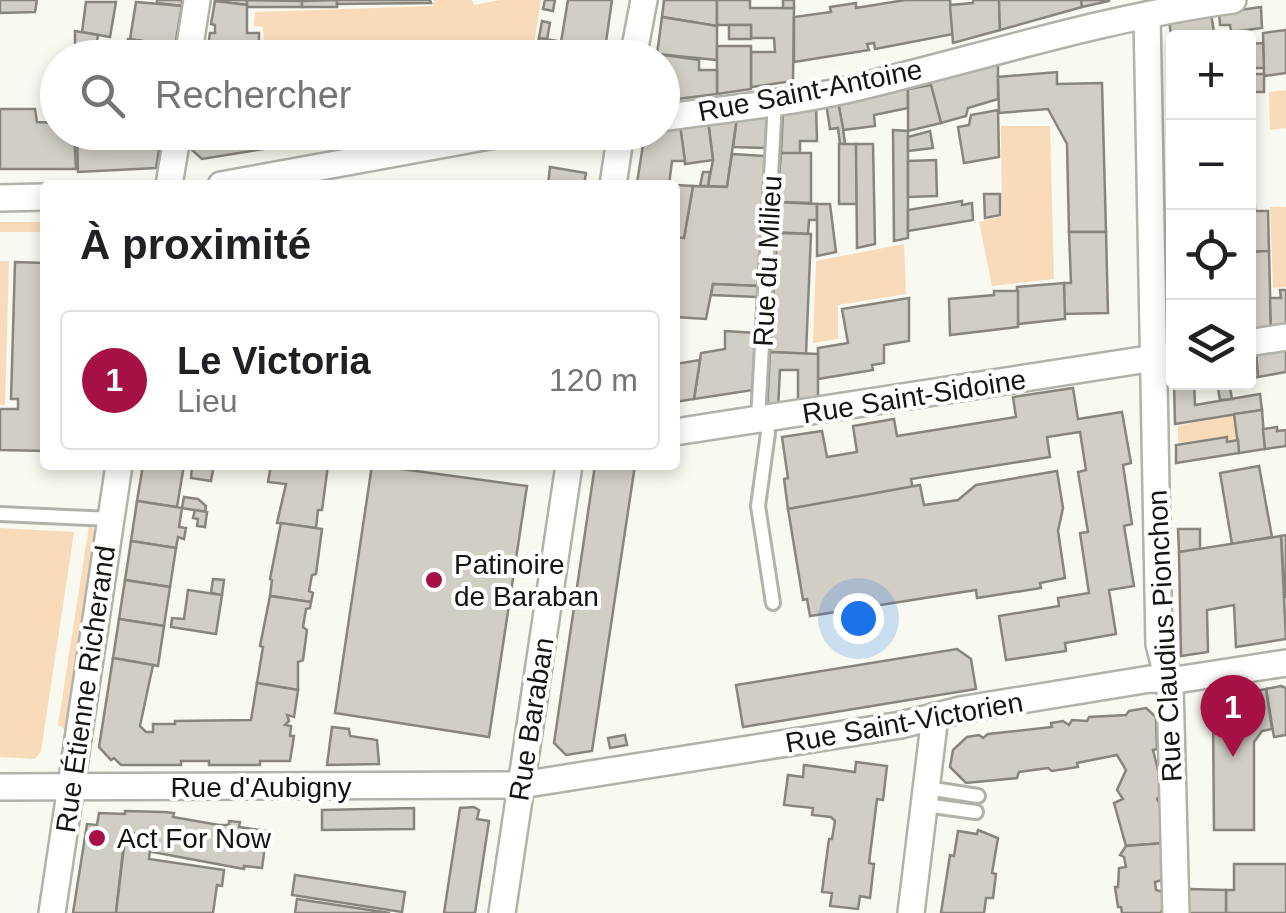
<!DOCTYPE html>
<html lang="fr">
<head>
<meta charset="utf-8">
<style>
	:root { --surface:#fff; --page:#f6f6f6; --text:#202124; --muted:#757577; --line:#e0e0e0; --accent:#a71044 }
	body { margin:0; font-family:Helvetica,sans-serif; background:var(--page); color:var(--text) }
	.controls { position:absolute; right:30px; top:30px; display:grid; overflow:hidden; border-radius:10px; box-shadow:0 5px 15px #0003 }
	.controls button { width:90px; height:90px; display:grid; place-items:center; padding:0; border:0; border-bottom:2px solid var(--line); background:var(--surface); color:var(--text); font:50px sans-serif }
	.you { position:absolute; left:858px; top:618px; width:35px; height:35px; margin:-25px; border:8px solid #fff; border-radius:50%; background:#1a73e8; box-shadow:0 0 0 15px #1a73e833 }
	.badge { display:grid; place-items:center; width:65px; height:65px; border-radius:50%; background:var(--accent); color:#fff; font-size:32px; font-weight:700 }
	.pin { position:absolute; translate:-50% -82px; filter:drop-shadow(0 2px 5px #0008) }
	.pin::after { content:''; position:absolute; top:52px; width:35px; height:30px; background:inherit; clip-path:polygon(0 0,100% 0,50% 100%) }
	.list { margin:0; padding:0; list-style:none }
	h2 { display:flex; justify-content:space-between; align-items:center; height:130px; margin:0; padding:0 40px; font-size:42px }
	h2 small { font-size:32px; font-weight:400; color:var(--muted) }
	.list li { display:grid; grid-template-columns:65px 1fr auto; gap:30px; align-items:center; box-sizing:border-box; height:140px; margin:0 20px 20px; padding:0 20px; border:2px solid var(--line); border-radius:10px }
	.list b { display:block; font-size:38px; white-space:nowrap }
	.list p { margin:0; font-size:32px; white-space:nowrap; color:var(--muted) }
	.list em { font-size:32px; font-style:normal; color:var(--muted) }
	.icon { flex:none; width:55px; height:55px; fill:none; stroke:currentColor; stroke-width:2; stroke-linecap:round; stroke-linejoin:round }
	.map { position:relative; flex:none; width:1286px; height:913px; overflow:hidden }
	.search { position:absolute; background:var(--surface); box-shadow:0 5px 15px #0003; left:40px; top:40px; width:640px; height:110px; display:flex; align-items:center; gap:25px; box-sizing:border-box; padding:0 35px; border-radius:55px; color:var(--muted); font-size:38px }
	.panel { position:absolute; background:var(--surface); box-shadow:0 5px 15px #0003; left:40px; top:180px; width:640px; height:290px; border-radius:10px }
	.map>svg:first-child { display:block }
</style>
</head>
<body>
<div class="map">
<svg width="1286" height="913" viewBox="0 0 1286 913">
	<rect width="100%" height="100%" fill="#f8f9f0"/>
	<g fill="#f9dbb9">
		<polygon points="434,0 472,0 474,5 501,0 541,0 532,56 518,57 516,51 507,52 505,49 464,49 448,52 447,58 269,57 269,47 264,46 263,27 254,26 255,12 433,6"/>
		<polygon points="1286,90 1286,128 1270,130 1269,92"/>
		<polygon points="1001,126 1050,126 1054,279 992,286 979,222 1002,216"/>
		<polygon points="1270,207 1286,207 1286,287 1273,288"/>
		<rect x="0" y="222" width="45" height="10"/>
		<polygon points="904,244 906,294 838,305 838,339 813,343 816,261"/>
		<polygon points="0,261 9,261 5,405 0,405"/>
		<polygon points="1233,415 1236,439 1229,440 1227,436 1178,443 1178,426"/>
		<polygon points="89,526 101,533 71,733 58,725"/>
		<polygon points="0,528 74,532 41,751 35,759 0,757"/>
	</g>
	<g fill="#d1cec5" stroke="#88857d" stroke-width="2.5">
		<polygon points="0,0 37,0 35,12 0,13"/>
		<polygon points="157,0 182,0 182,6 157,3"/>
		<polygon points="247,0 247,5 215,1 215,0"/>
		<polygon points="247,0 302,1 302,7 247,7"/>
		<polygon points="337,0 337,7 302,7 302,1"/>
		<polygon points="337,0 430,0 431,3 337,4"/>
		<polygon points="545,0 555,0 553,11 543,9"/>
		<polygon points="568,0 612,0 605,49 561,42"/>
		<polygon points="664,0 717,0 717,26 662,17"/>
		<polygon points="717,0 750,0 750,8 794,8 793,81 751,87 751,52 775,52 774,38 751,38 751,25 717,25"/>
		<rect x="783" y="0" width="11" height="8"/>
		<polygon points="905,0 950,0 953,34 875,49 874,43 867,44 869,50 794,62 794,17 831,12 830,7 856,3 856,8"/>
		<polygon points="973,0 999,0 1000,30 953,43 950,5 973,3"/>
		<polygon points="999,0 1081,0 1082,7 1000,30"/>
		<polygon points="1081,0 1109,0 1109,1 1082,7"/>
		<polygon points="215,1 247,5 247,33 259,33 259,58 206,58 210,33 215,33 215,25 211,24"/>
		<polygon points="86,2 116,2 110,37 82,32"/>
		<polygon points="136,2 182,6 175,46 130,39"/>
		<polygon points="1261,7 1262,28 1231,32 1230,25 1220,25 1219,13"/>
		<polygon points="1211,14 1215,38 1174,38 1173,50 1169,20"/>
		<polygon points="662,17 717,26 717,60 657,54"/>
		<polygon points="542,21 550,23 547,39 539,38"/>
		<rect x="729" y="25" width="22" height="14"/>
		<polygon points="1286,30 1286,73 1264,76 1263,33"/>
		<polygon points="75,31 98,35 94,58 75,58"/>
		<polygon points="539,38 605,49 604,58 536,58"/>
		<polygon points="128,39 175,46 174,58 115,58 116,49 126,50"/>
		<polygon points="1263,43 1264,68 1248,68 1248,44"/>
		<polygon points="717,46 751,46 751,89 717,94"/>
		<polygon points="465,51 493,52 495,58 466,58"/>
		<polygon points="657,54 699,60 699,70 717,70 717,94 662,101 662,58 656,58"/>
		<polygon points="998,59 998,99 968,108 966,116 941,123 929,79"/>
		<polygon points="1057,72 1057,84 1102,83 1106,232 1069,232 1067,144 1048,109 999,113 998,77"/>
		<rect x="1248" y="74" width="16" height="18"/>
		<polygon points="908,85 908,108 874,115 875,126 843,130 838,102"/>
		<polygon points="931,85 941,123 908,131 908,89"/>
		<polygon points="838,102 843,128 845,144 840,144 838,128 830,129 826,103"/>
		<polygon points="816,105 817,141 800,141 800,154 781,153 783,112"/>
		<polygon points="0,109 35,109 37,122 58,123 58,132 74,132 76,169 0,169"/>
		<polygon points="998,110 999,157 964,163 958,127 969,125 971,115"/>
		<polygon points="767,115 765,148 733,147 737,117"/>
		<polygon points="737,117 727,187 708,186 713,160 708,121"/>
		<polygon points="708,121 713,160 685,164 680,125"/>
		<polygon points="680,125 685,161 672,161 669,185 637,183 645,132 662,132 662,128"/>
		<polygon points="893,130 908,131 908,238 894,241"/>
		<polygon points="930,131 933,148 908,151 908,137"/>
		<polygon points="77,132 115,132 116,138 128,138 129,132 162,132 156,168 78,172"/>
		<polygon points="194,132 338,132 338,137 202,159 192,150"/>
		<polygon points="839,144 856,144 857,204 839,204"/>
		<polygon points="856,144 873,144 875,244 857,248"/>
		<polygon points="781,153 811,153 811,203 777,202"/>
		<polygon points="732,154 765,156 758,286 713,284 706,319 675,317 675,237 684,238 693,186 727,187"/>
		<polygon points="936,160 937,196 908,197 908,161"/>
		<polygon points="550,167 586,173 584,185 548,185"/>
		<polygon points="703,172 710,172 708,186 700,186"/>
		<polygon points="1248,177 1254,177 1255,211 1248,211"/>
		<polygon points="637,183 693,186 684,238 675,237 675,185"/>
		<polygon points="984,194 1000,194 1000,215 985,218"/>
		<polygon points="1174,194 1174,228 1170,229 1169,195"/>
		<polygon points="962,201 962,205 972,203 973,220 908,231 908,210"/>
		<polygon points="777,202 817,204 817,220 809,220 808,234 776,232"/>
		<polygon points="817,204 830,204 836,252 817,256"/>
		<polygon points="1248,211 1268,211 1269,251 1248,252"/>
		<polygon points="1174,228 1174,339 1170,229"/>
		<polygon points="1069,232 1106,232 1108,313 1064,314 1064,283 1071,283"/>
		<polygon points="777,233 811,234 806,354 770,352"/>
		<polygon points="1269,251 1271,330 1248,333 1248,252"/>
		<polygon points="15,262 45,263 45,451 0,450 0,409 18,409 18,399 11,399"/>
		<polygon points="1064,283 1065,319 1018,324 1017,287"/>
		<polygon points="713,284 758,286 757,297 711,295"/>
		<polygon points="1280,290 1286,290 1286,328 1271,330 1270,298 1281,298"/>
		<polygon points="994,291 1018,291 1018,327 950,335 949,299 994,295"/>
		<polygon points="909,298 909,341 884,345 884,363 872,365 873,370 818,379 818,348 848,343 842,309"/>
		<polygon points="725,331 756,333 753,390 694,399 701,353 725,349"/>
		<polygon points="1286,350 1286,372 1258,377 1256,354"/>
		<polygon points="770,352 818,354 818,403 790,407 789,401 798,400 798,370 780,370 778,409 767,411"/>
		<polygon points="1256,354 1258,377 1248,378 1248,356"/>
		<polygon points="700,360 694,399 675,402 675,364"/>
		<polygon points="1174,382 1194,382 1195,405 1260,394 1262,410 1175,424"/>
		<polygon points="1229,382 1232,399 1220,400 1217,383"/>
		<polygon points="1073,388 1078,419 1122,412 1131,463 1123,465 1132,524 1124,526 1134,586 1109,590 1116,634 1065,643 1066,651 1006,660 999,616 1059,606 1058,598 1089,593 1080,533 1088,532 1078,472 1086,470 1080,432 1047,437 1050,457 911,479 913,489 788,509 784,479 788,478 782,437 822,431 827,457 857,452 853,426 894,419 897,436 1016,417 1013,397"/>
		<polygon points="1262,410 1265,449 1239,453 1234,414"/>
		<polygon points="1277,427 1277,431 1286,430 1286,446 1265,449 1263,429"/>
		<polygon points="1227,437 1227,442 1238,440 1239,453 1176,463 1176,445"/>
		<polygon points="143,465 184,465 177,507 137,501"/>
		<polygon points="192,465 214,465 211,481 191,478"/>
		<polygon points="271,465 328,465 322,510 318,510 316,528 277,523 286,484 268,482"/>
		<polygon points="372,465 527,486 489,737 335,713"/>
		<polygon points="595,465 635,465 592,751 566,755 554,743"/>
		<polygon points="1259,466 1272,537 1232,544 1220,473"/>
		<polygon points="1057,471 1063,508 1058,531 1065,578 1040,583 1041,588 977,598 976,590 810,616 807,599 803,600 788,509 920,485 924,505 958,500 976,485"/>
		<polygon points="184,497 198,499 206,506 205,512 182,508"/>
		<polygon points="137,501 182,508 179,527 186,528 184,539 178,537 176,548 131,541"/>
		<polygon points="195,510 207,512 205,527 197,526 198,519 193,518"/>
		<polygon points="281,523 322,529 316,574 312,575 309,591 313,593 311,602 270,596 272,580 270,579"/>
		<polygon points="1178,529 1200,529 1200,549 1179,552"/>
		<polygon points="1286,535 1286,597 1285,597 1281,536"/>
		<polygon points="1281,536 1286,639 1236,647 1234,605 1207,610 1208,652 1181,656 1179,552"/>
		<polygon points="131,541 176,548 170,587 125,580"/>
		<polygon points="213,579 224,580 222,595 211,593"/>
		<polygon points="125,580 170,587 164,626 119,619"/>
		<polygon points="188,590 222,595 216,634 171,627 172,618 184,619"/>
		<polygon points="270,596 311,602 310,608 306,609 303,627 307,630 303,660 298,662 298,690 257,683 263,647 260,646"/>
		<polygon points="119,619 164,626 158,666 113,658"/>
		<polygon points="957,649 971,659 976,689 743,727 736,685"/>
		<polygon points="113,658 153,665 140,726 146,732 153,732 153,724 175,724 175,721 251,720 257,683 298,690 294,717 287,715 289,721 285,725 291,726 290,736 294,736 290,761 260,761 260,765 209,765 209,761 181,761 181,765 121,765 114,758 111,760 99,747"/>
		<polygon points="1281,686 1286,688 1286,735 1274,737 1266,689"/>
		<polygon points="1266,689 1272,729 1262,731 1254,742 1254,830 1214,830 1213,715 1230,696"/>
		<polygon points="1146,708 1156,717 1157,749 1153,750 1160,778 1160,796 1157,799 1161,806 1163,843 1126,846 1114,803 1123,799 1117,790 1126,770 1117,755 1077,763 1078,767 1052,771 1048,768 1019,772 1017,778 966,783 950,767 953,750 967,737 979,735 983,738 988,734 1052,727 1051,723 1063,721 1069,725 1072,720 1087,721 1089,717 1126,715 1129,711"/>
		<polygon points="332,727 349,729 350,736 377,740 379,764 327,765"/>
		<polygon points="625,735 627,745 610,748 608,738"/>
		<polygon points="856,762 887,766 883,800 877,799 869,863 874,864 870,898 860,896 858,909 830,906 832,893 822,892 829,839 832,839 835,821 831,817 812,815 813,808 784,805 788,775 803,777 804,765 855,772"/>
		<polygon points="474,807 479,810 477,819 489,821 475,913 444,913 460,808"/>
		<polygon points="414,808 414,829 322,830 322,810"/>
		<polygon points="125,811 164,812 174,813 173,817 219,825 229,825 229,821 240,822 239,827 267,831 262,868 244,866 244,869 152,852 148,834 125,833 116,913 73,913 87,824 97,825 99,813 125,814"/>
		<polygon points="978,830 998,838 992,873 996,874 993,898 986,898 984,913 941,913 950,855 954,856 958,831 977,834"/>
		<polygon points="125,838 151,843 149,859 224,870 222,886 217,885 213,913 116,913"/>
		<polygon points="1164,843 1163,880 1155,882 1156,890 1163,892 1164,905 1161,913 1122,913 1121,907 1118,907 1115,887 1118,887 1119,868 1126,867 1124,857 1120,855 1126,846"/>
		<polygon points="1234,864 1286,864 1286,913 1226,913 1226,890 1234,890"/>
		<polygon points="295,875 405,892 402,912 292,895"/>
		<polygon points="1188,889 1226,890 1226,913 1188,913"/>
		<polygon points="297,899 390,913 295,913"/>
	</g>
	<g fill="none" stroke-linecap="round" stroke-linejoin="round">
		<g stroke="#b1b2a9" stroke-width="18">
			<g id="service">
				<polyline points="766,419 768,433 758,506 773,603"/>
				<polyline points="758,420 775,101"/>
				<polyline points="0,514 111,519"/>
				<polyline points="927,788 978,796"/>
				<polyline points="925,805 976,812"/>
			</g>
		</g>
		<g stroke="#b1b2a9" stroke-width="30">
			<g id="minor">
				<polyline points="1147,15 1159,644 1170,686 1176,913"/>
				<polyline points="188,58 197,0"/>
				<polyline points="633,58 644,0"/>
				<path d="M662,118C730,108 801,102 867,85C989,55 1108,17 1233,0"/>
				<polyline points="169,185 178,132"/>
				<polyline points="221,185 512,132"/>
				<polyline points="613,185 621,132"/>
				<polyline points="0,198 45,197"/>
				<polyline points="1248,343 1286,337"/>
				<polyline points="675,432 1174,355"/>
				<polyline points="0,787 521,785 901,725 960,710 1150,679 1176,680 1286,663"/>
				<polyline points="52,913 119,465"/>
				<polyline points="502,913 569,465"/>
				<polyline points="911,913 935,716"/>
			</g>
		</g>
		<use href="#service" stroke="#fff" stroke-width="12"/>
		<use href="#minor" stroke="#fff" stroke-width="25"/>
	</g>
	<g fill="#a71044" stroke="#fff" stroke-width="4">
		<circle cx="434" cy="580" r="10"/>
		<circle cx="97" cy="838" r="10"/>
	</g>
	<g text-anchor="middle" stroke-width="8" stroke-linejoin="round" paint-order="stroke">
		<g font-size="28" fill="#151512" stroke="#fff">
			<text transform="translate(810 90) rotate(-11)" y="10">Rue Saint-Antoine</text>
			<text transform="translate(767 261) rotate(-87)" y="10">Rue du Milieu</text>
			<text transform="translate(914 396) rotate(-9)" y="10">Rue Saint-Sidoine</text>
			<text transform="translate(1164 636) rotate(-93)" y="10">Rue Claudius Pionchon</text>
			<text transform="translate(85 689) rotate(-82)" y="10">Rue Étienne Richerand</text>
			<text transform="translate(531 719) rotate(-81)" y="10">Rue Baraban</text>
			<text transform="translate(904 722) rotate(-10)" y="10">Rue Saint-Victorien</text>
			<text x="261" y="797">Rue d'Aubigny</text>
		</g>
		<g font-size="28" fill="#151512" stroke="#fff" text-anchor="start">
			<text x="454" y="574">Patinoire<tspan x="454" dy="32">de Baraban</tspan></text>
			<text x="117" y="848">Act For Now</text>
		</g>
	</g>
</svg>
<div class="controls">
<button>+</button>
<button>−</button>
<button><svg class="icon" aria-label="locate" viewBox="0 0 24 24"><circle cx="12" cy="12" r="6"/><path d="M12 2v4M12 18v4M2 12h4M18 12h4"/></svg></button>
<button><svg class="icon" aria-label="layers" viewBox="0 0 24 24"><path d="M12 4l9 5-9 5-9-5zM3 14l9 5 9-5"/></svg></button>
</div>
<div class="you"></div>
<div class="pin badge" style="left:1233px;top:757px">1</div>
<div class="search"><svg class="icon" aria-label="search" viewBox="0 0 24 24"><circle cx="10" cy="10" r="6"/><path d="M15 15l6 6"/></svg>Rechercher</div>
<section class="panel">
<h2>À proximité<small></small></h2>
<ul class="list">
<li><span class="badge">1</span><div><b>Le Victoria</b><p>Lieu</p></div><em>120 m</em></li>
</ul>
</section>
</div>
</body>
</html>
